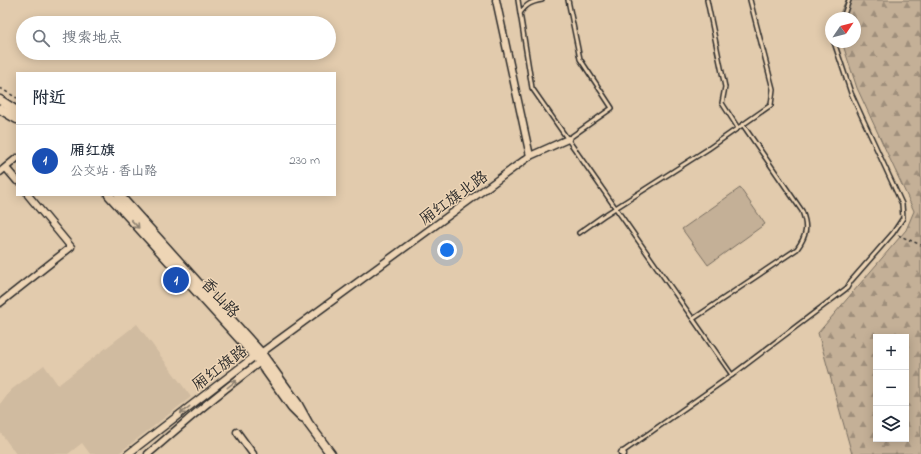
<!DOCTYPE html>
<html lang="zh">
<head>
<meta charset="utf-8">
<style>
	:root { --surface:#fff; --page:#f2f2f3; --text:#1f2937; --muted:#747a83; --line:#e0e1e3; --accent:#1a73e8 }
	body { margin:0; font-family:"Indie Flower","LXGW WenKai TC",sans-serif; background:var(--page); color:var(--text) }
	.controls { position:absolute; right:12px; bottom:12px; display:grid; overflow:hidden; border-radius:0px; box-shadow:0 2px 10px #0003 }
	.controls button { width:36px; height:36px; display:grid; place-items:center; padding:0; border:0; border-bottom:1px solid var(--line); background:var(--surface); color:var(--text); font:20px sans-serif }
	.compass { position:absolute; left:825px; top:12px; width:36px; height:36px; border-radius:50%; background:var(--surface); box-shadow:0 2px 10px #0003; rotate:55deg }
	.you { position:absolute; left:447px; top:250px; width:14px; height:14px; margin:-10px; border:3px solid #fff; border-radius:50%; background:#1a73e8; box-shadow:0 0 0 6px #1a73e833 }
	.badge { display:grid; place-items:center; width:26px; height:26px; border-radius:50%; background:var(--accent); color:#fff; font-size:13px; font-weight:700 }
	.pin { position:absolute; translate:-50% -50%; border:2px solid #fff; box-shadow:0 1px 4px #0006 }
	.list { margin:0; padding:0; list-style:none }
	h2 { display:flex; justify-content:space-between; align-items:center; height:52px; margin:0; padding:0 16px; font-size:17px }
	h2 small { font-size:13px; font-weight:400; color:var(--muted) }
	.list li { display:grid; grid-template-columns:26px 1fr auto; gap:12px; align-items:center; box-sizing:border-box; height:72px; padding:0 16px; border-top:1px solid var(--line) }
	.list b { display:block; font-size:15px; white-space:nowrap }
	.list p { margin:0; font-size:13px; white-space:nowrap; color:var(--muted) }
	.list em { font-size:13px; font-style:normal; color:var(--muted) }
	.icon { flex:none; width:22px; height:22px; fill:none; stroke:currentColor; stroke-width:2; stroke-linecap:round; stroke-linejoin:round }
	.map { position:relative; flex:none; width:921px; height:454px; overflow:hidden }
	.search { position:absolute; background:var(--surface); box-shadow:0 2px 10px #0003; left:16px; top:16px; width:320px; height:44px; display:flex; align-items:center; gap:10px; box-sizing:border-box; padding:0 14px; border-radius:22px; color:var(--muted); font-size:15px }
	.panel { position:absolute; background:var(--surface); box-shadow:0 2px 10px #0003; left:16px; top:72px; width:320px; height:124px; border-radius:0px }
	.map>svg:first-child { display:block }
</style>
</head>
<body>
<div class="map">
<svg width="921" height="454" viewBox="0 0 921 454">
	<defs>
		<pattern id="forest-firs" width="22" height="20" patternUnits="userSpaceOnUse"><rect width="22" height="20" fill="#c4b097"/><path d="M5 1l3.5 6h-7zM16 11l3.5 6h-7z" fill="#9f8f7b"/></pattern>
	</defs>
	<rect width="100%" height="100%" fill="#e2cbad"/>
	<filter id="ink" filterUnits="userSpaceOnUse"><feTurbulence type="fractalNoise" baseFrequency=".025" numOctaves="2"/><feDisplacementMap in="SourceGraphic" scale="8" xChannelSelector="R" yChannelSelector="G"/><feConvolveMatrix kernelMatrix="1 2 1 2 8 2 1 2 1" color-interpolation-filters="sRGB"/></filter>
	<g filter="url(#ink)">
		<polygon fill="#d0bba0" points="137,324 191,397 118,454 90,454 82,443 68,454 16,454 0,432 0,405 11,390 44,365 58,385"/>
		<path fill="url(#forest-firs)" stroke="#786e61" fill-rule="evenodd" d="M846,0H921V454H852L818,333L906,230L914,211L857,88L842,42H855V18H838ZM876,337H906V439H876Z"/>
		<polygon fill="#c4b097" stroke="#786e61" points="740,188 765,224 708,265 682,229"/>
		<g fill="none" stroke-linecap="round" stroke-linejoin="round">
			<g stroke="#2b2b2b" stroke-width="6">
				<g id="service">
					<polyline points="518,0 532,88 732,375 621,453"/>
					<polyline points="568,0 580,59 612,108 568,139"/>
					<polyline points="707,0 725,87 722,103 738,128"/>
					<path d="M520,13C527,4 531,2 542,0"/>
					<polyline points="843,18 849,0"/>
					<polyline points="579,233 603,216 708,149 771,105 773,89 750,0"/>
					<path d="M693,319L797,249C807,235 808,227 802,211L743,125"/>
					<polyline points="732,375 847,288 851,281 893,233 903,218 902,204 851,93 834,42"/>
				</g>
			</g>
			<g stroke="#2b2b2b" stroke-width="9">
				<g id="minor">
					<polyline points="530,156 568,139"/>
					<polyline points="6,168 17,181"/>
					<polyline points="0,172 17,158"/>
					<polyline points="0,303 71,247 28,195"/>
					<polyline points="237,432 253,454"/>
					<polyline points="622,453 623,454"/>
					<polyline points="128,454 255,356 261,353 530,156 496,0"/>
					<path d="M148,454C160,444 171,434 183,424C208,402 234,382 260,362L261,358"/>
				</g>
			</g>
			<g stroke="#2b2b2b" stroke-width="11">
				<g id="tertiary">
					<polyline points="0,100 17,111"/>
					<polyline points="0,109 17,119"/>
					<polyline points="109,195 239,338 260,362 292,407 302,417"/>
					<polyline points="119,195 261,353 297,403 308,423 331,454"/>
				</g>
			</g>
			<g stroke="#2b2b2b" stroke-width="1.5" stroke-dasharray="3 3" stroke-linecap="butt">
				<polyline points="0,88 17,98"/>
				<polyline points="898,235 921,245"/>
			</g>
			<use href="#service" stroke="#eed5b5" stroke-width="3"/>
			<use href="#minor" stroke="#eed5b5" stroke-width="6"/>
			<use href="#tertiary" stroke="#eed5b5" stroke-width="8"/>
		</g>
		<defs><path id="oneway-shaft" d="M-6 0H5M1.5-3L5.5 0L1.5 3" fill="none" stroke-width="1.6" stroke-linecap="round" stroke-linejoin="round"/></defs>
		<g stroke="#8c8070">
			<use href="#oneway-shaft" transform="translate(135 224) rotate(47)"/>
			<use href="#oneway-shaft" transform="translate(232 384) rotate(-38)"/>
			<use href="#oneway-shaft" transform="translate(185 410) rotate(142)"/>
		</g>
	</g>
	<g text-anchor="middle" stroke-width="3" stroke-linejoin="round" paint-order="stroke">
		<g font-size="16" fill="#2b2b2b" stroke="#eed5b5">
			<text transform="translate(453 197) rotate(-36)" y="6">厢红旗北路</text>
			<text transform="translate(221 297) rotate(47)" y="6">香山路</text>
			<text transform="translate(219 367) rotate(-37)" y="6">厢红旗路</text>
		</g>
	</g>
</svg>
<div class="controls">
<button>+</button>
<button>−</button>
<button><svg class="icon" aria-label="layers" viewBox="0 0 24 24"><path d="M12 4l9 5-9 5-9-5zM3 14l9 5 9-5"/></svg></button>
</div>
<svg class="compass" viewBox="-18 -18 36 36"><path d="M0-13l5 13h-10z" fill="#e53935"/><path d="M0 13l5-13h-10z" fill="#747a83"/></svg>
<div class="you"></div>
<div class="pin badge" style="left:176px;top:280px;background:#1a4fb4">1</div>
<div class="search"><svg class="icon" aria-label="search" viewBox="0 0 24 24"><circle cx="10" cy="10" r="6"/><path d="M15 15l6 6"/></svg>搜索地点</div>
<section class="panel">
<h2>附近<small></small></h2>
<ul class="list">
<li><span class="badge" style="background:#1a4fb4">1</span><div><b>厢红旗</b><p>公交站 · 香山路</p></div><em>230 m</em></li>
</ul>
</section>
</div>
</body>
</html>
